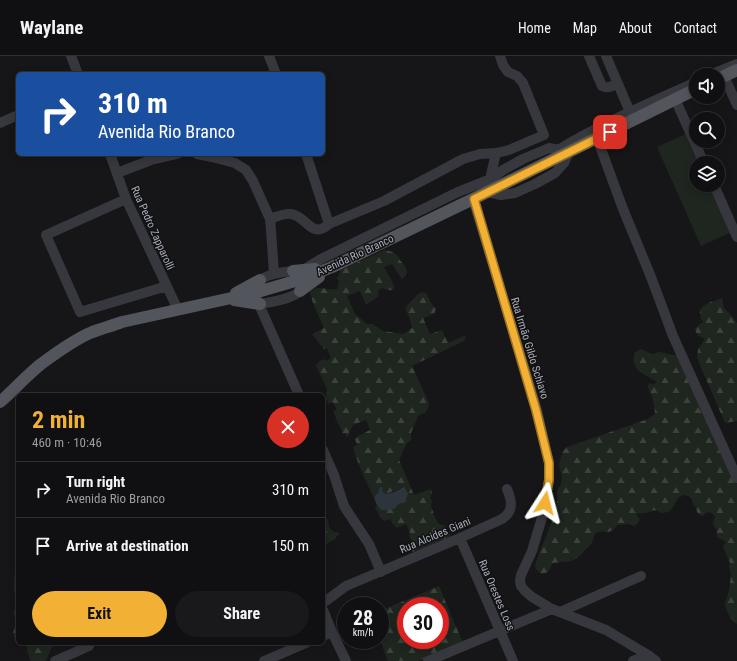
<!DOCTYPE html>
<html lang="en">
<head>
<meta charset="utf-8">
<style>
  :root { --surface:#101012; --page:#19191b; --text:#f1f3f6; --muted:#9c9d9f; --line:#303032; --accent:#f2b134 }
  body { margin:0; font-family:"Roboto Condensed",sans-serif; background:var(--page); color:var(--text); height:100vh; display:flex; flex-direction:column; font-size:15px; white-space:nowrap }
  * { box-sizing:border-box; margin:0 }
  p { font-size:13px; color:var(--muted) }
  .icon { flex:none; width:22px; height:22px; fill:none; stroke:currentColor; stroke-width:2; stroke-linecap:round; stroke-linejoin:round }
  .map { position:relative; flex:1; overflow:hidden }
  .details { position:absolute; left:16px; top:337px; width:309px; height:252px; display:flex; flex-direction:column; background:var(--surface); border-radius:6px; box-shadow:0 2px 10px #0003,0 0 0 1px var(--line) }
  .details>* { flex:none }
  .guide { position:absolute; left:16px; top:16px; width:309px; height:84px; border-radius:6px; box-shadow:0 2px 10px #0003,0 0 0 1px var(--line); background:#1a4fa0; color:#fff; overflow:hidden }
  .buttons { position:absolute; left:689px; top:12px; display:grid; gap:8px }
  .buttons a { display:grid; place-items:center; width:36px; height:36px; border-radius:50%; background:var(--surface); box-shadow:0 2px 10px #0003,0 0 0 1px var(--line); font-size:20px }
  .speed { position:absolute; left:337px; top:541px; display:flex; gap:8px; font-size:20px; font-weight:700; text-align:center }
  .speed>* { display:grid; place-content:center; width:52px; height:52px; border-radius:50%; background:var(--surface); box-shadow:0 2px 10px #0003,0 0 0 1px var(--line); line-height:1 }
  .speed small { font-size:10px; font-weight:400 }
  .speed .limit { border:6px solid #d22; background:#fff; color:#111 }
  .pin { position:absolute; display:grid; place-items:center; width:34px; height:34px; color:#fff; margin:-17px; border-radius:8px; box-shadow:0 2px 6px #0006 }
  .me { position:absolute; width:44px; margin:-22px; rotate:9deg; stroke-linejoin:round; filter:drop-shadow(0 0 3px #0008) }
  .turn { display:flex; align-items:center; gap:14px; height:84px; padding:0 16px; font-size:18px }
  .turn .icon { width:52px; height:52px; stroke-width:2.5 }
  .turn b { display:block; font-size:28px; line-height:34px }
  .round { display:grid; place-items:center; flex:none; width:42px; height:42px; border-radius:21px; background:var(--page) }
  .head { display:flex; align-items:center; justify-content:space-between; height:68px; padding:0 16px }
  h1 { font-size:24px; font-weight:700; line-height:30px; color:var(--accent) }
  .primary-button { display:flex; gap:8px; margin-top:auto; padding:8px 16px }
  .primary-button a { flex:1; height:46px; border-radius:24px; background:var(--accent); color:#111; font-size:16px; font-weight:700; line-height:46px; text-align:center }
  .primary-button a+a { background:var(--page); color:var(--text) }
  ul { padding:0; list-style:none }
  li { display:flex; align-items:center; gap:12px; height:56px; padding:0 16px; border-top:1px solid var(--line) }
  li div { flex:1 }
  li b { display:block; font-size:15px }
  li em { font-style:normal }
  header { display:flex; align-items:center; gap:24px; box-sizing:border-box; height:56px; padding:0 20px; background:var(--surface); border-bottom:1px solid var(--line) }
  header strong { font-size:19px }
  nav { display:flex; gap:22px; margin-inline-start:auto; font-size:14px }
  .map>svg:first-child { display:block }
</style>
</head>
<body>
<header>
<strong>Waylane</strong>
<nav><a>Home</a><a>Map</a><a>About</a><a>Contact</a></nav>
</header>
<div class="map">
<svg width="737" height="605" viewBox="0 0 737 605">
  <defs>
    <pattern id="forest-firs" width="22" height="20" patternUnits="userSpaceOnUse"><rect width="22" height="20" fill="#1e261f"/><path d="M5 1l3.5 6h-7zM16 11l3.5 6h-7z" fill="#3c433d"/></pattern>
  </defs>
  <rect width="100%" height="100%" fill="#161618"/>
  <path fill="url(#forest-firs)" fill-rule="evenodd" d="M385,194C388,195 391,195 394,197C397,199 399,201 400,204C406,211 411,216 402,223L392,208L384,211L394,229V233C389,236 387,233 383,232L380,233L378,236L379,240L366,249L360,235L347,240L355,258L367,268H373L383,275L404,278L412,272L410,263L405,252L417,239L422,236L427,238L431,247L436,253L434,258L423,262L430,278L442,274L448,287L466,279L464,285L412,310L429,347C428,356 426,356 418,360L411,377V384L407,387L399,404L414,439L431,433L432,437L430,442L432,444L431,450L436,464L439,468C446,469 449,475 451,481L413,496C410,492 410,489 412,485L409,480L410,477L406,468L397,472L392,467L391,463L384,465C382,464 381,462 379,460V458L375,452L377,449L381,454L384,453L390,454L396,451L399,448L406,445L407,439L405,432L402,431L397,435C393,434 389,438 385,438L382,435L379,436L374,442C366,425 358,409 353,391L357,389L355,383L358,380L370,374L366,364L353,369L347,382L345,377L343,378L333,355L337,354L333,346L328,348L326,342L327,333L316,309L320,305L325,303L326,305L331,302L327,292L324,293L312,278L324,272L313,247L310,236C318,228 327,235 337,233L339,226L337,222L339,219L340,214Z
    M722,242L724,252L728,256L737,267V365L725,367L697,302L698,293L705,283C700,281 697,279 695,274L698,269L703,266C693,249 710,247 722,242Z
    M641,293L652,298L660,296L678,300L685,310L737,428V568L734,566L730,561L726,553L725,548L729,534L731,519L729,510L730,507L723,491L726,486L717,481L716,472C711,469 713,466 715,461L712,457L707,456L703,460C698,459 696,455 696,451L694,450L691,442L688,440L684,439L678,442L671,454L669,456L661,457C651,451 654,457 645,457C643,458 640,457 638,457L637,459L640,464L637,468L634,470L628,468L618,469C608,482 603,472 596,477C593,480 594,483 592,486C591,490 586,492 584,495C574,508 567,505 553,507L548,516L542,518L539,516L536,513L535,509L537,503L552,465L557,447V435L561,428L562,423L559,408L563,395L567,391L648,363L655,358C655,353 654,349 653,344C652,338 648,335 648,329L650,327L653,329L657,326C645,318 629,315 635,296Z
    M323,460C331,464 327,467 330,473L332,474L334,476L339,477V478C335,484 328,486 323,491Z
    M18,515V587H55L50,595L46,605H31L27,595V590L24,588L19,589L15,585L13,576L16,565L14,559L17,543L14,533V520Z
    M439,530L463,587L418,605H388L380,584V555ZM406,550H440V584H406Z"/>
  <path fill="#1e261f" d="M688,77L701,107H696V129H711L732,176L701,190L657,91Z"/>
  <path fill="#2c353c" d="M380,431H382L383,436L386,438C392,437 398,435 403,431L405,432L408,438L407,440L406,446L399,448C397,450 394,454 390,454C387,455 384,453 381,454L377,449L374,442L376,439L378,437Z"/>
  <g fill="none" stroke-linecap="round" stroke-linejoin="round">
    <path stroke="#37383d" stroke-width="10" d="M71,0L78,18
      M269,0L276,18
      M589,0L602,30C607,33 613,30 617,27
      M606,0L630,56
      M710,19L737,8
      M724,20L737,49
      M675,43L704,107
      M0,67L18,59
      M597,82L623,153L651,221L673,280L737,422
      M558,94C602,67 650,47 696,26
      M110,98L126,143L178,254
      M197,98L212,101L235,107L246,114L253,125L270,163L271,174L274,218
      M306,98L329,168
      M117,117L151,104L177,98
      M714,129L737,181
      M126,143L46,179L80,256L167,230
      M473,143L537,354L549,407V424L543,458L532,495L521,519L520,525L521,530L525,535L532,541L552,553L606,574L648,599L656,605
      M270,163C276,161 284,157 291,158C307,160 311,184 329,168L384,145L463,103L480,98L496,97L509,94L544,79L523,27L517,20L508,16L503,9L500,0
      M303,214L321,203L458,136L491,123L503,114L523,103L549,92L569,96L564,107L555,117L535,128L515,137L501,139L487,136L496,97
      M260,248C270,246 293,243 300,235C303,232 303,227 302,223L293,215C282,216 260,219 255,230C254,232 254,235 254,237L299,339
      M323,394L334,419L344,450L369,488L381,516
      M460,482L513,605
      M323,547L346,530L460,482L502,463C514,455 512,445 507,433
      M323,554L332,576L323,580
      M560,556L641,520
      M332,576L346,605
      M55,605L89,590
      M264,605L306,587
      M428,605L552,553
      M633,605L648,599"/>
    <path stroke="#53555c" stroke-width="12" d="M718,23L737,14
      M293,215L315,213
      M300,235L319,221
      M236,237L260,224
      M234,244L260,248
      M0,346C14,334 26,320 41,308C56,297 72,285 90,277C100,273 111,270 122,266L254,237L302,223L332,211L473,143L696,33"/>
  </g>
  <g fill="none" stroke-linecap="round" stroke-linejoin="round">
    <defs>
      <path id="route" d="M545,447L549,424V407L536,354L474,143L610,76"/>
    </defs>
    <use href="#route" stroke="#9d7322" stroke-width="10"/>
    <use href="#route" stroke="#f2b134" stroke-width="7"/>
  </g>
  <g text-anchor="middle" stroke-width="3" stroke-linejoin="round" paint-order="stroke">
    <g font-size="11" fill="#a8adb8" stroke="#111113">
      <text transform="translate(153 172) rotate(66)" y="4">Rua Pedro Zapparolli</text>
      <text transform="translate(355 199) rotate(-25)" y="4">Avenida Rio Branco</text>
      <text transform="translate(530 292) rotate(73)" y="4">Rua Irmão Gildo Schiavo</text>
      <text transform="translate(435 479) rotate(-23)" y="4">Rua Alcides Giani</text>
      <text transform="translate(497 539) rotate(67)" y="4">Rua Orestes Loss</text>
    </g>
  </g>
</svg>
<div class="buttons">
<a><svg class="icon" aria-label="sound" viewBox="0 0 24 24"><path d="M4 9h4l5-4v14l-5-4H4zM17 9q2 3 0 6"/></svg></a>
<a><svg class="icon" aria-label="search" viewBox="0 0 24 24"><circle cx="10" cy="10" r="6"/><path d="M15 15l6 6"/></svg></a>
<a><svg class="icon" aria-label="layers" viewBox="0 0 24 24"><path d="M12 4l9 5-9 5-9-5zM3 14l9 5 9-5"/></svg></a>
</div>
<div class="speed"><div>28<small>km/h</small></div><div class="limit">30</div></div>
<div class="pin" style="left:610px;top:76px;background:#d93025"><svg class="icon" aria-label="arrive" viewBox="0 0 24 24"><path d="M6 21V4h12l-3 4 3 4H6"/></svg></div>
<svg class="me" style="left:545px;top:447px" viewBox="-20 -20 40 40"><path d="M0-17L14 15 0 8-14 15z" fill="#f2b134" stroke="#fff" stroke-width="4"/></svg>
<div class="guide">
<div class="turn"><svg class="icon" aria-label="right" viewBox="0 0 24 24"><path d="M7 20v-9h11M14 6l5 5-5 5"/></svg><div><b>310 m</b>Avenida Rio Branco</div></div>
</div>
<section class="details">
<div class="head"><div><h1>2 min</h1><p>460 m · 10:46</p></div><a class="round" style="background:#d93025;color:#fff"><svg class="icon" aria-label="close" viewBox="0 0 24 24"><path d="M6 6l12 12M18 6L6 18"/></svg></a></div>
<ul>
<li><svg class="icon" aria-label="right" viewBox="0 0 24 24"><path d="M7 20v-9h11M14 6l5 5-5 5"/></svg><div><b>Turn right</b><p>Avenida Rio Branco</p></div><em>310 m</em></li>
<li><svg class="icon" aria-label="arrive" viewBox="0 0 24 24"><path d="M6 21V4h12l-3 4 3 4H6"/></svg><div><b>Arrive at destination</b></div><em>150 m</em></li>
</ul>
<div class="primary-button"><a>Exit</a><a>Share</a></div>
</section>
</div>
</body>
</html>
